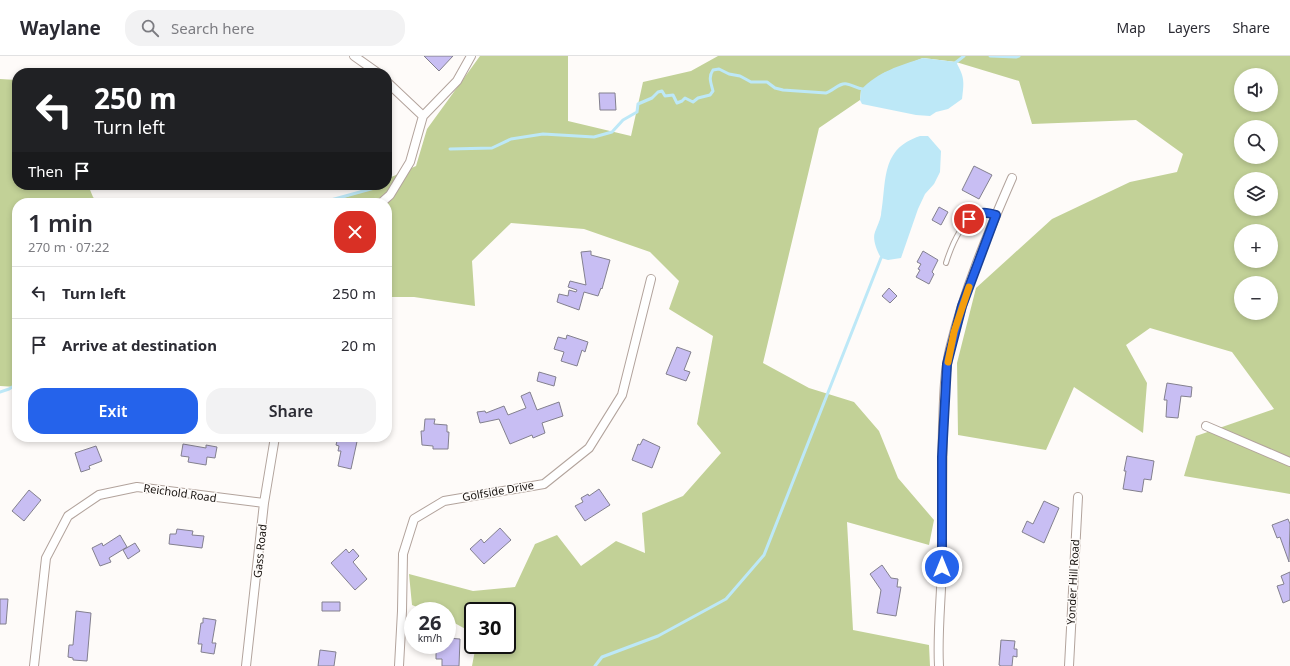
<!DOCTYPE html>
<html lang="en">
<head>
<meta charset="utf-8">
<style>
  :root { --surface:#fff; --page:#f2f2f3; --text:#2b2b33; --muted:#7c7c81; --line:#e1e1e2; --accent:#2563eb }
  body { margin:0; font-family:"Noto Sans",sans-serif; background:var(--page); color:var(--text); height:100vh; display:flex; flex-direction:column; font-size:15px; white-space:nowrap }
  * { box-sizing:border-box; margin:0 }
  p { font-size:13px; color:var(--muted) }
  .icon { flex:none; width:22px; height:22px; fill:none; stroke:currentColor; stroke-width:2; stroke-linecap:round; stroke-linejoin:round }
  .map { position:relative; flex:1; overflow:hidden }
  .drawer { position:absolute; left:12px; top:142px; width:380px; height:244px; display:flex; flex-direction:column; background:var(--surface); border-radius:16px; box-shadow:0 2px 6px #0003 }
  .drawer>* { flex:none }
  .top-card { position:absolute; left:12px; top:12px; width:380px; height:122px; border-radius:16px; box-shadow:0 2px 6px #0003; background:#202124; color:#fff; overflow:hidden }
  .tools { position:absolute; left:1234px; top:12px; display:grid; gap:8px }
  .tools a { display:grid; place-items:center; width:44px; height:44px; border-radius:50%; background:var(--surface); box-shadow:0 2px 6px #0003; font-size:20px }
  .speed { position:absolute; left:404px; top:546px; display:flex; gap:8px; font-size:20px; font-weight:700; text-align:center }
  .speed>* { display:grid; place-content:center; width:52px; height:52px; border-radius:50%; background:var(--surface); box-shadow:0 2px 6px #0003; line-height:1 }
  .speed small { font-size:10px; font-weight:400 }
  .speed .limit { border:2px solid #111; border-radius:6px; background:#fff; color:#111 }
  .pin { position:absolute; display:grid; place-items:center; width:34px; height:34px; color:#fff; margin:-17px; border:2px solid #fff; border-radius:50%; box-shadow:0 1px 4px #0007 }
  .me { position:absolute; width:44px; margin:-22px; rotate:0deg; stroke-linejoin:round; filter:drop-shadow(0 0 3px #0008) }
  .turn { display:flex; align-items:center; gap:14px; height:84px; padding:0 16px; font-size:18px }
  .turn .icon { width:52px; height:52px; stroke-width:2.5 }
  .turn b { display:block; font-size:28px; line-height:34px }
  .then { display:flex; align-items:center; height:38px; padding:0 16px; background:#0003; gap:8px; font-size:15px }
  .round { display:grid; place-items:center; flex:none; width:42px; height:42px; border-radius:16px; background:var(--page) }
  .headline { display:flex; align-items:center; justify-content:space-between; height:68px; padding:0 16px }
  h1 { font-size:24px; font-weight:600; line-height:30px }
  .primary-button { display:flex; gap:8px; margin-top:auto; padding:8px 16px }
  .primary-button a { flex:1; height:46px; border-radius:16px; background:var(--accent); color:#fff; font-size:16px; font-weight:600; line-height:46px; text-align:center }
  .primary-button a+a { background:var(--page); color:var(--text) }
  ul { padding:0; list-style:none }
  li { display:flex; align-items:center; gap:12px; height:52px; padding:0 16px; border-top:1px solid var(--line) }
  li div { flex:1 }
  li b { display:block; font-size:15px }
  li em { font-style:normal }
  header { display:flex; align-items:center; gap:24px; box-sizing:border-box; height:56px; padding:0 20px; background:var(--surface); border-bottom:1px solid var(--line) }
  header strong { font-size:19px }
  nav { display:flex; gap:22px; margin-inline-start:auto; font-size:14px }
  .search { width:280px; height:36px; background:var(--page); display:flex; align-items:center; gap:10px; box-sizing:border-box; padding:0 14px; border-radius:16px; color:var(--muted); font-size:15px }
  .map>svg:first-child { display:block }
</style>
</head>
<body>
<header>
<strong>Waylane</strong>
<div class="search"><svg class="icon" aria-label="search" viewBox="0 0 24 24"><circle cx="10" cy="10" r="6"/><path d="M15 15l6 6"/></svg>Search here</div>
<nav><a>Map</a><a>Layers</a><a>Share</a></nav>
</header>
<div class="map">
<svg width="1290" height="610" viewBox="0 0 1290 610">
  <rect width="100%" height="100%" fill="#fefbf9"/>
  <path fill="#c2d197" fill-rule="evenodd" d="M480,0H568V65L631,80L643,26L691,15L718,0H1290V438L1184,420L1196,380L1274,353L1232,296L1150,272L1126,289L1147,327L1143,377L1074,331L1046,394L958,379L957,307L976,232L1052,163L1130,126L1177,116L1183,98L1136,64L1032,68L1019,25L956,6L923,2L884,17L861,34L860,44L819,72L763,307L809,332L854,346L879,375L898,422L934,464L929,489L847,466L853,574L929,589L930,610H472L476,589H507V555H473V577L447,563V555H427L412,549L409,518L473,535L515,531L535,488L557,479L581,510L616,485L645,497L642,457L683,440L721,397L697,368L713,280L669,253L679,225L650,196L584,173L511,167L472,205L475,250L414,241H387V147H310L347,141L373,129H387V123L416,110L427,73ZM1241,19H1271V49H1241ZM1241,71H1271V101H1241ZM1241,123H1271V153H1241ZM1241,175H1271V205H1241ZM1241,227H1271V257H1241Z
    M0,23L17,24V129H88L93,141L98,147H17V331L0,330Z"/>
  <path fill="#bde8f7" d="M923,2L956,6C965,22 964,25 962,43L948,53L936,56L930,60L916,59L862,48L860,44L861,34C877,16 901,9 923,2Z
    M920,80H928L941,95L940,116L934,128L925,138L918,153L901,202L888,204L881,202C877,195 872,183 875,176C877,170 880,165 881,159C887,125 880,93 920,80Z"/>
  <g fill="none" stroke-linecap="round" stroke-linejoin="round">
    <path stroke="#bde8f7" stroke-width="3" d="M990,0L1016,1L1019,0
      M955,7L964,0
      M450,93L492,92L511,83L543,78L594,81L612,76L623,64L637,56L638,48L652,42L658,36L662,35L665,40L673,39L677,47L682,45L685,42L693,46L698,42L710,39L713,35C711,27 708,21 713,14L719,13L729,18L740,20L751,26H767L775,32L783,34L826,37C833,35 840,26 847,28C853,29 857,33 863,33
      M320,147L378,131
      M0,336L9,333L17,328
      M595,610L602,601L658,580L726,543L764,499L881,202"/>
  </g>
  <path fill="#c8bef3" stroke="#83808e" d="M424,0H453L439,15Z
    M599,37H615L616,54H600Z
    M974,110L992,119L979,143L962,134Z
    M939,151L948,156L941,169L932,164Z
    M591,195V199L610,204L602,233L601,232L598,240L584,236L579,254L557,246L559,238L568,240L569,234L576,236L577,234L568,231L570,225L586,229L581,196Z
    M923,195L938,204L932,216L934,218L929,228L916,221L920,214L918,213L921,208L917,206Z
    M889,232L897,240L890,247L882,240Z
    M567,279L588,286L585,296L582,294L577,310L561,305L564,296L554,293L558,281L566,283Z
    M677,291L691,296L684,314L690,316L686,325L666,318Z
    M539,316L556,321L554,330L537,325Z
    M1167,327L1192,331L1191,341L1181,340L1178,362L1166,361L1167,344H1164Z
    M530,336L537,354L559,346L563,360L542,367L545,377L533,382L532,379L510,388L499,363L480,367L477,356L485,355L486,357L504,350L508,359L526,352L521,340Z
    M425,363H435L434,368L447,369V376H449L448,393H433V390L422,389L421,375H424Z
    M338,381H358L351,413L338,410L341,395H338L339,390L336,389Z
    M643,383L660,391L652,412L632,404L638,388L640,389Z
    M183,388L206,392V389L217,391L215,402L207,401L206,409L188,406L189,401L181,400Z
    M96,390L102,405L89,410L90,413L81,416L75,397Z
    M1127,400L1154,405L1151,424L1144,423L1142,436L1123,433L1126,415H1124Z
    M599,433L610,449L585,465L575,450L583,446L581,442L588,438L589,440Z
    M29,434L41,444L24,465L12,455Z
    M1044,445L1059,452L1044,487L1022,476L1027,465L1033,468Z
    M1288,463L1290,468L1289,506L1280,481L1277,482L1272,469Z
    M500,472L511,484L484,508L470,493L481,483L484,487Z
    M177,473L193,475L192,479L204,480L202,492L169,488L170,478H176Z
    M120,479L127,491L109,502L111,506L100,510L92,492L102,487L103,490Z
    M135,487L140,495L128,503L123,494Z
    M346,493L349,497L353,493L359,500L353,506L367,523L355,534L331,507Z
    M882,509L891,522L898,523L897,531H901L896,560L877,557L881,534L870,518Z
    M1290,516V544L1283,547L1277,530L1284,528L1281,520Z
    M0,543H8L6,568H0Z
    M322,546H340V555H322Z
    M76,555L91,557L87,605L73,604V602L68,601L69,589H73Z
    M203,562L216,564L212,587H216L214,598L201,596L202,588H198L201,567H203Z
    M447,582L460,583L459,610H442V603H436V589H447Z
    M1001,584L1015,585L1014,593H1017V601L1013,600L1012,610H1001L999,609Z
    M320,594L336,596L334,610H318Z"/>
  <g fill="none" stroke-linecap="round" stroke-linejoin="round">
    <defs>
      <path id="service" d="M946,207C951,191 965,154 987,156C990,157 993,158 996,159"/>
      <path id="minor" d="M354,0L378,17
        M387,26L423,60L457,25L471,0
        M381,147L390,139L410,106L423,60
        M1206,370L1290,406
        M34,610L46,502L68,460L99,439L137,431L264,447
        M246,610L264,447L275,381
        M399,610L402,555L403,498L414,463L444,445L544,428L589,392L622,339L651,223
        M939,610C937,574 942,537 942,501C942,458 942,414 943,371C944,345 944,318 950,293C964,234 988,177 1012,122
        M1069,610L1078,441"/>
    </defs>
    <use href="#service" stroke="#b2a39c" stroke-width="6"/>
    <use href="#minor" stroke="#b2a39c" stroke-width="10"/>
    <use href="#service" stroke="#fff" stroke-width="4"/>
    <use href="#minor" stroke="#fff" stroke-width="8"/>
  </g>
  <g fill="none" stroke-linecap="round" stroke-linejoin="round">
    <defs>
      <path id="route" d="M942,511V401L947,308L962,250L996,159C983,155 980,156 969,163"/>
    </defs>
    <use href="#route" stroke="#184099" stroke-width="10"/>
    <use href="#route" stroke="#2563eb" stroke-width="7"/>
    <path stroke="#f59e0b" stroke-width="7" d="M948,306L954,276L969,231"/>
  </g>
  <g text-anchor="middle" stroke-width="3" stroke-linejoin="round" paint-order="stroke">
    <g font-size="11" fill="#140f0c" stroke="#fefbf9">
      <text transform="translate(498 435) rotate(-10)" y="4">Golfside Drive</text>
      <text transform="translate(180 437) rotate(8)" y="4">Reichold Road</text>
      <text transform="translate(260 495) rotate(-84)" y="4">Gass Road</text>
      <text transform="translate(1073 526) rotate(-87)" y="4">Yonder Hill Road</text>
    </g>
  </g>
</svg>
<div class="tools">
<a><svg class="icon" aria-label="sound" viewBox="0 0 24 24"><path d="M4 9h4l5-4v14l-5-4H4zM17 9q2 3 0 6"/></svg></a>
<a><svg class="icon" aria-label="search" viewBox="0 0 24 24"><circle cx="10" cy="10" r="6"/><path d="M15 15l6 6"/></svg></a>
<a><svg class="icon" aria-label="layers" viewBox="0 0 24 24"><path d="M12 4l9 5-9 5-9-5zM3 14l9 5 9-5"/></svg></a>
<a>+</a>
<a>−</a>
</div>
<div class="speed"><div>26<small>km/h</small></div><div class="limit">30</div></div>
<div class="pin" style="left:969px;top:163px;background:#d93025"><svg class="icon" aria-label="arrive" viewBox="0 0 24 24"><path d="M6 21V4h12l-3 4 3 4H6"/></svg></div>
<svg class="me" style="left:942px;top:511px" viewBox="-20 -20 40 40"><circle r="17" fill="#2563eb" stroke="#fff" stroke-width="3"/><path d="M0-11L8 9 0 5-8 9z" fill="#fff"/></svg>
<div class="top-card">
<div class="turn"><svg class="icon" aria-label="left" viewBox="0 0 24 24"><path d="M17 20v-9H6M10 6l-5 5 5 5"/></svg><div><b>250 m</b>Turn left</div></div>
<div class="then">Then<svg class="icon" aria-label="arrive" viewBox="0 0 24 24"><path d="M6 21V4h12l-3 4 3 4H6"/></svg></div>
</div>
<section class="drawer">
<div class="headline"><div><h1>1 min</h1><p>270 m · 07:22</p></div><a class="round" style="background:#d93025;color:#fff"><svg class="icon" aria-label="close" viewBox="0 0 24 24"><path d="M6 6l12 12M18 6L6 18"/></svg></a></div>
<ul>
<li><svg class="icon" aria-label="left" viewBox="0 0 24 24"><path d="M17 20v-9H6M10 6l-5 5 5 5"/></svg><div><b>Turn left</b></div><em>250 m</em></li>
<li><svg class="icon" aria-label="arrive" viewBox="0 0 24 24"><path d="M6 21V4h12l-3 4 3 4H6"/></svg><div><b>Arrive at destination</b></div><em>20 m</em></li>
</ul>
<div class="primary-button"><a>Exit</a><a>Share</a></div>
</section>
</div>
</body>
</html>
